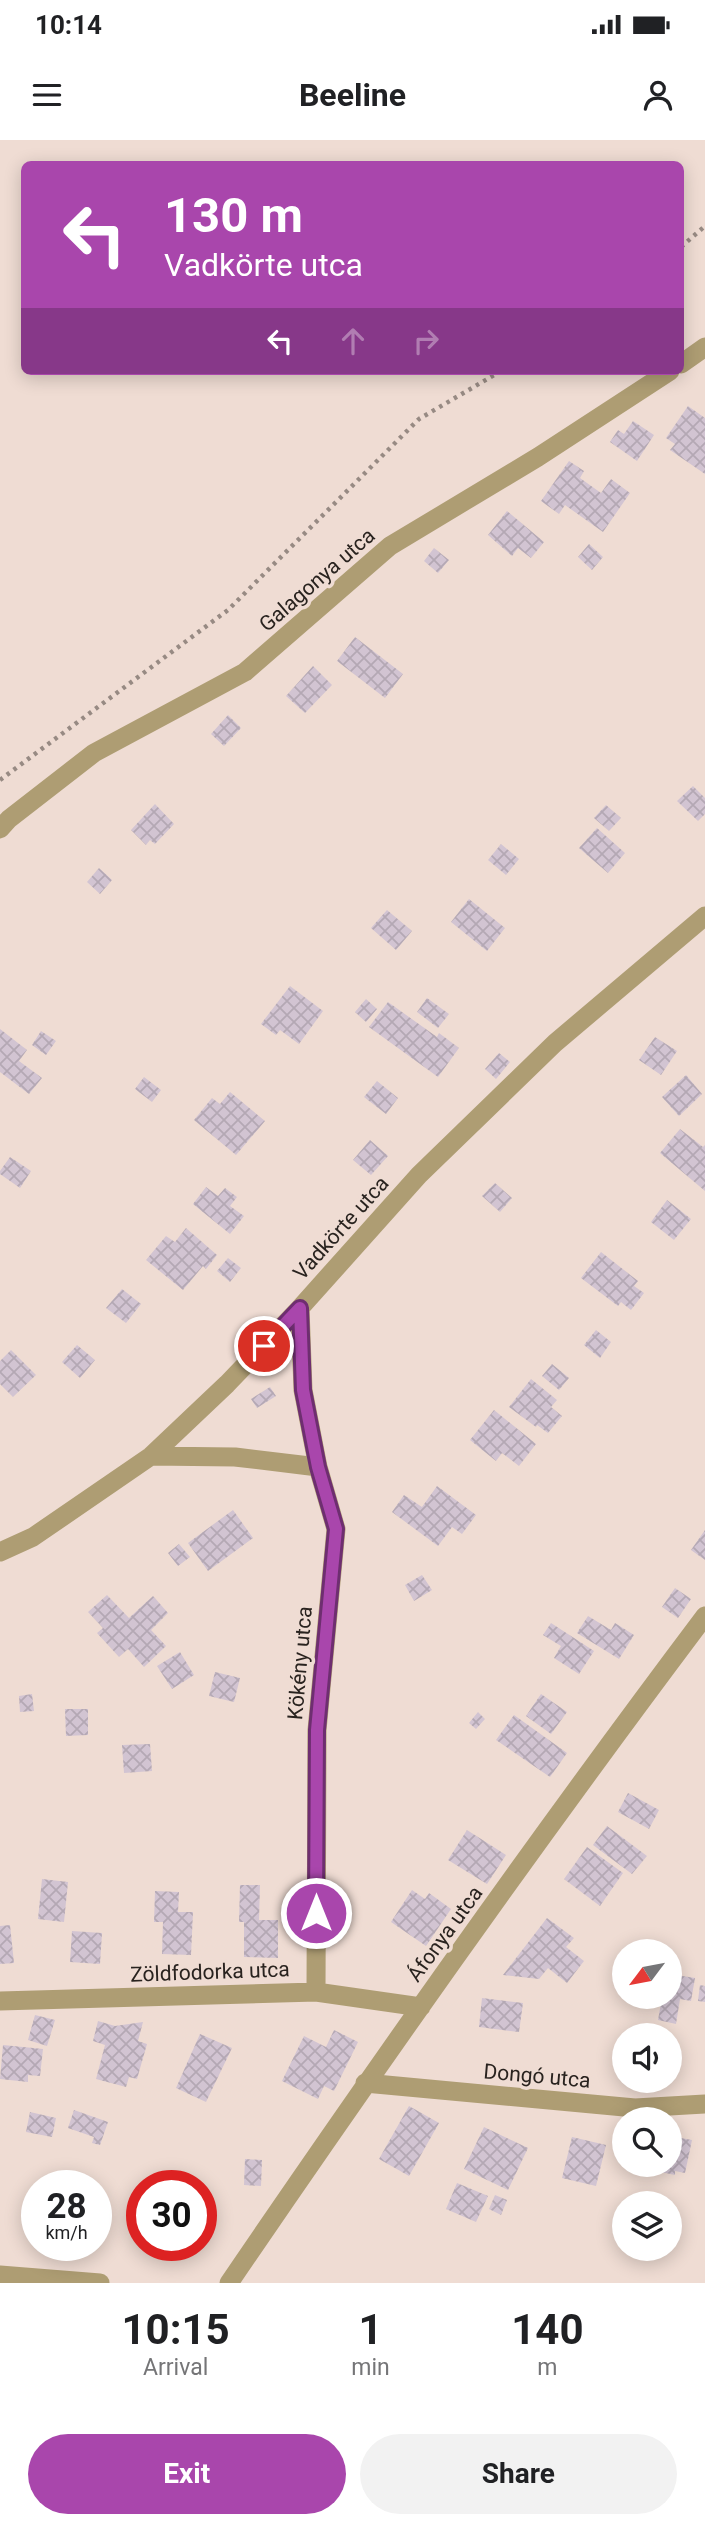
<!DOCTYPE html>
<html lang="en">
<head>
<meta charset="utf-8">
<style>
  :root { --surface:#fff; --page:#f2f2f2; --text:#202124; --muted:#757577; --accent:#a946ac }
  body { margin:0; font-family:Roboto,sans-serif; background:var(--page); color:var(--text); height:100vh; display:flex; flex-direction:column; font-size:26px; white-space:nowrap }
  * { box-sizing:border-box; margin:0 }
  p { font-size:23px; color:var(--muted) }
  .icon { flex:none; width:38px; height:38px; fill:none; stroke:currentColor; stroke-width:2; stroke-linecap:round; stroke-linejoin:round }
  .map { position:relative; height:2143px; overflow:hidden }
  .drawer { display:flex; flex-direction:column; background:var(--surface); flex:1 }
  .drawer>* { flex:none }
  .guide { position:absolute; left:21px; top:21px; width:663px; height:214px; border-radius:10px; box-shadow:0 4px 18px #0003; background:#a946ac; color:#fff; overflow:hidden }
  .needle { width:46px; rotate:238deg }
  .buttons { position:absolute; left:612px; top:1799px; display:grid; gap:14px }
  .buttons a { display:grid; place-items:center; width:70px; height:70px; border-radius:50%; background:var(--surface); box-shadow:0 4px 18px #0003; font-size:35px }
  .speed { position:absolute; left:21px; top:2030px; display:flex; gap:14px; font-size:35px; font-weight:700; text-align:center }
  .speed>* { display:grid; place-content:center; width:91px; height:91px; border-radius:50%; background:var(--surface); box-shadow:0 4px 18px #0003; line-height:1 }
  .speed small { font-size:18px; font-weight:400 }
  .speed .limit { border:10px solid #d22; background:#fff; color:#111 }
  .pin { position:absolute; display:grid; place-items:center; width:60px; height:60px; color:#fff; margin:-30px; border:4px solid #fff; border-radius:50%; box-shadow:0 2px 7px #0007 }
  .me { position:absolute; width:77px; margin:-38px; rotate:0deg; stroke-linejoin:round; filter:drop-shadow(0 0 5px #0008) }
  .turn { display:flex; align-items:center; gap:24px; height:147px; padding:0 28px; font-size:32px }
  .turn .icon { width:91px; height:91px; stroke-width:2.5 }
  .turn b { display:block; font-size:49px; line-height:60px }
  .lanes { display:flex; align-items:center; height:66px; padding:0 28px; background:#0003; justify-content:center; gap:35px; direction:ltr }
  .lanes .off { opacity:.35 }
  .eta { display:flex; justify-content:space-evenly; align-items:center; height:119px; text-align:center }
  .eta b { font-size:42px; font-weight:700; line-height:49px }
  .action { display:flex; gap:14px; margin-top:auto; padding:14px 28px }
  .action a { flex:1; height:80px; border-radius:42px; background:var(--accent); color:#fff; font-size:28px; font-weight:700; line-height:80px; text-align:center }
  .action a+a { background:var(--page); color:var(--text) }
  .status { display:flex; justify-content:space-between; align-items:center; height:49px; padding:0 35px; background:var(--surface); direction:ltr }
  .status svg { height:19px; fill:currentColor }
  header { display:flex; justify-content:space-between; align-items:center; height:91px; padding:0 28px; background:var(--surface); font-size:32px; font-weight:700 }
  .map>svg:first-child { display:block }
</style>
</head>
<body>
<div class="status"><b>10:14</b><svg viewBox="0 0 49 12"><path d="M0 12V9h3v3zM5 12V6h3v6zM10 12V3h3v9zM15 12V0h3v12zM26 1h20v11H26zM47 4h2v5h-2z"/></svg></div>
<header><svg class="icon" aria-label="menu" viewBox="0 0 24 24"><path d="M4 6h16M4 12h16M4 18h16"/></svg>Beeline<svg class="icon" aria-label="person" viewBox="0 0 24 24"><circle cx="12" cy="8" r="4"/><path d="M4 21q1-7 8-7t8 7"/></svg></header>
<div class="map">
<svg width="705" height="2143" viewBox="0 0 705 2143">
  <defs>
    <pattern id="building-cross-hatch" width="8" height="8" patternUnits="userSpaceOnUse" patternTransform="scale(1.75)"><rect width="8" height="8" fill="#d2c4d2"/><path d="M0 0l8 8M0 8l8-8" fill="none" stroke="#b4a8b4"/></pattern>
  </defs>
  <rect width="100%" height="100%" fill="#efdcd3"/>
  <path fill="url(#building-cross-hatch)" d="M688,266L705,278V334L670,310L675,304L666,298Z
    M633,281L654,295L637,321L610,302L618,290L624,294Z
    M569,321L584,331L580,338L601,353L611,339L630,353L603,392L565,365L559,374L541,361Z
    M507,371L544,402L531,418L518,408L512,416L488,395Z
    M589,404L603,417L592,430L578,417Z
    M434,408L449,420L438,433L424,421Z
    M355,497L403,534L385,558L337,521Z
    M313,526L332,545L305,573L286,556Z
    M228,575L241,588L224,606L211,594Z
    M693,646L705,658V674L698,681L677,661Z
    M155,664L174,684L155,704L150,700L146,705L131,690Z
    M606,665L621,678L609,691L594,678Z
    M597,688L625,713L608,733L579,708Z
    M501,704L519,719L506,735L488,720Z
    M99,728L112,740L100,754L87,742Z
    M469,759L505,788L487,811L451,782Z
    M387,770L412,791L396,810L371,788Z
    M290,846L323,871L299,904L280,890L276,895L261,884Z
    M427,858L449,874L438,888L417,872Z
    M366,859L377,869L366,882L355,872Z
    M388,862L437,897L439,893L459,908L438,937L369,887Z
    M0,889L27,910L19,921L42,938L29,954L0,932Z
    M41,891L56,901L46,915L32,905Z
    M655,897L677,911L661,935L639,920Z
    M499,913L510,922L496,939L485,929Z
    M686,935L702,954L679,976L662,957Z
    M144,937L161,950L152,962L135,949Z
    M377,941L398,958L386,974L364,957Z
    M230,952L265,981L236,1015L194,980L212,958L220,964Z
    M680,989L703,1007L705,1005V1051L660,1013Z
    M370,1000L388,1016L371,1035L353,1020Z
    M10,1017L31,1031L20,1048L0,1034V1031Z
    M495,1043L512,1058L500,1072L482,1056Z
    M206,1047L218,1056L225,1048L237,1057L230,1066L244,1076L230,1094L193,1064Z
    M667,1060L691,1079L674,1100L651,1082Z
    M186,1088L217,1115L206,1129L203,1126L183,1150L146,1120L166,1096L175,1102Z
    M601,1112L638,1141L634,1146L644,1153L631,1170L621,1162L618,1166L581,1138Z
    M228,1118L241,1128L230,1142L217,1131Z
    M122,1149L141,1164L126,1183L106,1168Z
    M596,1190L611,1202L600,1218L584,1205Z
    M77,1205L95,1220L80,1238L62,1222Z
    M11,1210L36,1235L13,1257L0,1244V1221Z
    M552,1224L569,1238L559,1250L542,1236Z
    M531,1239L557,1260L551,1267L562,1276L548,1293L537,1285L536,1287L509,1267Z
    M270,1247L276,1256L257,1268L251,1259Z
    M494,1270L536,1304L519,1326L502,1313L496,1321L470,1300Z
    M437,1346L476,1375L462,1394L452,1387L438,1406L392,1372L404,1355L422,1367Z
    M233,1370L253,1398L208,1431L188,1403Z
    M705,1390V1420L691,1410Z
    M179,1404L190,1417L178,1426L168,1413Z
    M422,1435L432,1450L414,1461L405,1445Z
    M675,1448L691,1459L678,1478L662,1467Z
    M107,1455L129,1478L153,1456L168,1473L151,1490L166,1506L144,1527L128,1509L119,1517L97,1493L103,1488L88,1472Z
    M588,1476L611,1490L615,1483L634,1495L619,1519L577,1493Z
    M551,1483L594,1511L579,1534L554,1518L561,1506L543,1495Z
    M180,1512L194,1535L172,1549L157,1526Z
    M215,1532L240,1538L234,1562L209,1556Z
    M32,1554L34,1571L20,1572L19,1556Z
    M541,1554L567,1572L551,1594L526,1576Z
    M65,1569H88V1595L66,1596Z
    M478,1572L485,1579L476,1589L469,1583Z
    M514,1575L567,1613L550,1637L496,1600Z
    M150,1604L152,1631L124,1633L122,1605Z
    M628,1653L659,1670L649,1689L618,1672Z
    M607,1686L647,1716L632,1734L593,1705Z
    M467,1690L506,1715L487,1744L448,1720Z
    M587,1707L623,1733L600,1766L564,1739Z
    M42,1739L68,1742L64,1782L38,1779Z
    M240,1745H260L259,1780H278V1818L244,1817V1782H239Z
    M412,1750L425,1759L429,1753L451,1769L426,1806L391,1782Z
    M155,1751L179,1752L178,1772H193L191,1815L162,1814L163,1782H154Z
    M547,1778L574,1798L566,1807L584,1821L567,1843L548,1828L539,1839L503,1835Z
    M10,1785L14,1823L0,1824V1786Z
    M72,1791L102,1793L100,1824L70,1822Z
    M670,1834L695,1838L691,1861L680,1859L676,1884L658,1880L662,1857H670Z
    M700,1845L705,1846V1862L698,1861Z
    M482,1858L523,1863L519,1892L479,1887Z
    M35,1875L55,1880L47,1906L28,1900Z
    M98,1881L115,1886L143,1882L138,1901L147,1904L137,1939L129,1937L126,1947L96,1939L105,1905L93,1901Z
    M334,1890L358,1902L334,1951L324,1946L318,1959L282,1941L304,1896L326,1907Z
    M200,1894L232,1908L206,1962L176,1948Z
    M3,1905L43,1909L40,1936L28,1935V1942L0,1939Z
    M409,1966L439,1983L409,2036L379,2019Z
    M74,1970L108,1982L100,2005L92,2003L94,1997L68,1988Z
    M30,1972L56,1978L52,1997L26,1992Z
    M484,1987L528,2008L508,2050L464,2029Z
    M670,1996L692,2000L685,2033L675,2031V2035L656,2031L657,2025H670Z
    M572,1997L606,2005L596,2046L562,2038Z
    M245,2019L262,2020L261,2046L244,2045Z
    M457,2043L488,2056L476,2082L446,2069Z
    M495,2055L507,2060L501,2075L489,2069Z"/>
  <g fill="none" stroke-linecap="round" stroke-linejoin="round">
    <path stroke="#978a83" stroke-width="4.5" stroke-dasharray="3.5 5" stroke-linecap="butt" d="M681,107L705,86
      M0,640L228,470L419,279L501,231"/>
    <path stroke="#ae9d73" stroke-width="19" d="M681,224L705,207
      M0,689L9,679L94,613L245,532L390,406L538,317L670,231
      M300,1168L303,1250L318,1327L336,1389L317,1590L316,1852
      M151,1316L235,1317L318,1327
      M0,1412L33,1397L151,1316L227,1244L300,1168L419,1035L555,903L705,776
      M0,1861L316,1852L421,1867
      M365,1943L635,1968L705,1964
      M229,2143C383,1917 541,1694 705,1476"/>
    <path stroke="#ae9d73" stroke-width="19" d="M0,2135L100,2143"/>
  </g>
  <g fill="none" stroke-linecap="round" stroke-linejoin="round">
    <defs>
      <path id="route" d="M264,1206L300,1168L303,1250L318,1327L336,1389L317,1590L316,1773"/>
    </defs>
    <use href="#route" stroke="#6e2e70" stroke-width="18"/>
    <use href="#route" stroke="#a946ac" stroke-width="12"/>
  </g>
  <g text-anchor="middle" stroke-width="7" stroke-linejoin="round" paint-order="stroke">
    <g font-size="21" fill="#29231f" stroke="#efdcd3">
      <text transform="translate(317 440) rotate(-41)" y="7">Galagonya utca</text>
      <text transform="translate(341 1088) rotate(-48)" y="7">Vadkörte utca</text>
      <text transform="translate(300 1523) rotate(-85)" y="7">Kökény utca</text>
      <text transform="translate(445 1794) rotate(-54)" y="7">Áfonya utca</text>
      <text transform="translate(210 1832) rotate(-2)" y="7">Zöldfodorka utca</text>
      <text transform="translate(537 1936) rotate(5)" y="7">Dongó utca</text>
    </g>
  </g>
</svg>
<div class="buttons">
<a><svg class="needle" viewBox="-14 -14 28 28"><path d="M0-13l5 13h-10z" fill="#e53935"/><path d="M0 13l5-13h-10z" fill="#757577"/></svg></a>
<a><svg class="icon" aria-label="sound" viewBox="0 0 24 24"><path d="M4 9h4l5-4v14l-5-4H4zM17 9q2 3 0 6"/></svg></a>
<a><svg class="icon" aria-label="search" viewBox="0 0 24 24"><circle cx="10" cy="10" r="6"/><path d="M15 15l6 6"/></svg></a>
<a><svg class="icon" aria-label="layers" viewBox="0 0 24 24"><path d="M12 4l9 5-9 5-9-5zM3 14l9 5 9-5"/></svg></a>
</div>
<div class="speed"><div>28<small>km/h</small></div><div class="limit">30</div></div>
<div class="pin" style="left:264px;top:1206px;background:#d93025"><svg class="icon" aria-label="arrive" viewBox="0 0 24 24"><path d="M6 21V4h12l-3 4 3 4H6"/></svg></div>
<svg class="me" style="left:316px;top:1773px" viewBox="-20 -20 40 40"><circle r="17" fill="#a946ac" stroke="#fff" stroke-width="3"/><path d="M0-11L8 9 0 5-8 9z" fill="#fff"/></svg>
<div class="guide">
<div class="turn"><svg class="icon" aria-label="left" viewBox="0 0 24 24"><path d="M17 20v-9H6M10 6l-5 5 5 5"/></svg><div><b>130 m</b>Vadkörte utca</div></div>
<div class="lanes"><svg class="icon" aria-label="left" viewBox="0 0 24 24"><path d="M17 20v-9H6M10 6l-5 5 5 5"/></svg><svg class="icon off" aria-label="ahead" viewBox="0 0 24 24"><path d="M12 20V5M6 11l6-6 6 6"/></svg><svg class="icon off" aria-label="right" viewBox="0 0 24 24"><path d="M7 20v-9h11M14 6l5 5-5 5"/></svg></div>
</div>
</div>
<section class="drawer">
<div class="eta">
<div><b>10:15</b><p>Arrival</p></div>
<div><b>1</b><p>min</p></div>
<div><b>140</b><p>m</p></div>
</div>
<div class="action"><a>Exit</a><a>Share</a></div>
</section>
</body>
</html>
